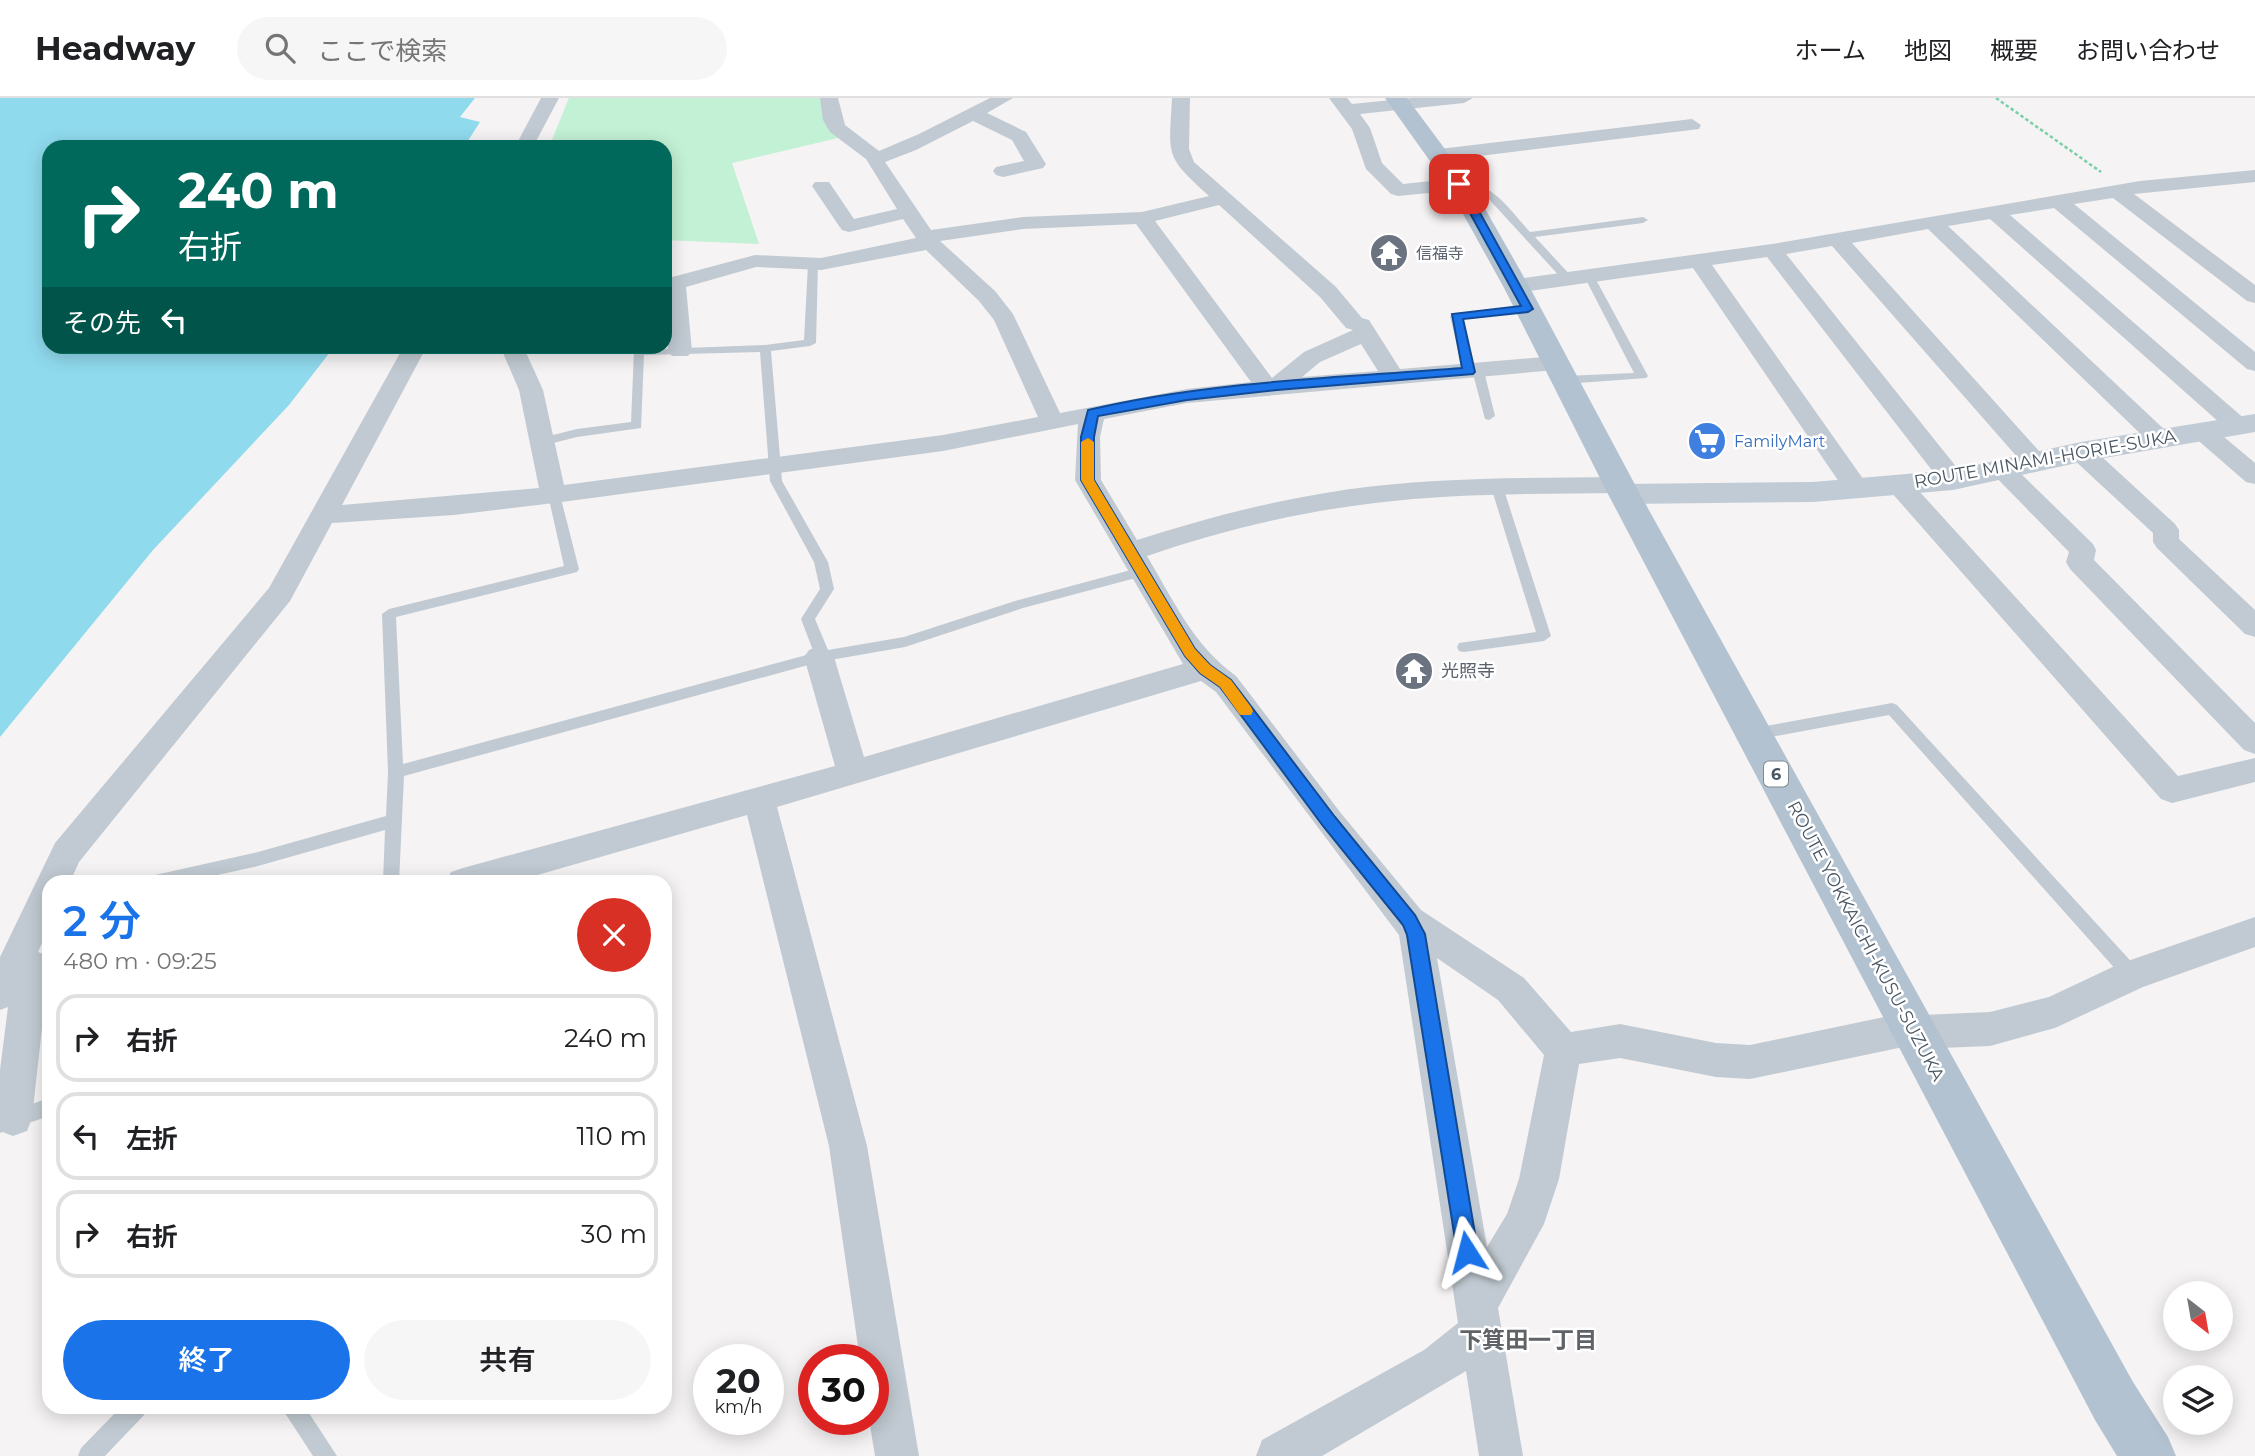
<!DOCTYPE html>
<html lang="ja">
<head>
<meta charset="utf-8">
<style>
  :root { --surface:#fff; --page:#f6f6f6; --text:#202124; --muted:#757577; --line:#e0e0e0; --accent:#1a73e8 }
  body { margin:0; font-family:Montserrat,"Noto Sans JP",sans-serif; background:var(--page); color:var(--text); height:100vh; display:flex; flex-direction:column; font-size:26px; white-space:nowrap }
  * { box-sizing:border-box; margin:0 }
  p { font-size:23px; color:var(--muted) }
  .icon { flex:none; width:38px; height:38px; fill:none; stroke:currentColor; stroke-width:2; stroke-linecap:round; stroke-linejoin:round }
  .map { position:relative; flex:1; overflow:hidden }
  .sheet { position:absolute; left:42px; top:777px; width:630px; height:539px; display:flex; flex-direction:column; background:var(--surface); border-radius:21px; box-shadow:0 4px 18px #0003 }
  .sheet>* { flex:none }
  .top-card { position:absolute; left:42px; top:42px; width:630px; height:214px; border-radius:21px; box-shadow:0 4px 18px #0003; background:#00695c; color:#fff; overflow:hidden }
  .needle { width:46px; rotate:149deg }
  .tools { position:absolute; left:2163px; top:1183px; display:grid; gap:14px }
  .tools a { display:grid; place-items:center; width:70px; height:70px; border-radius:50%; background:var(--surface); box-shadow:0 4px 18px #0003; font-size:35px }
  .speed { position:absolute; left:693px; top:1246px; display:flex; gap:14px; font-size:35px; font-weight:700; text-align:center }
  .speed>* { display:grid; place-content:center; width:91px; height:91px; border-radius:50%; background:var(--surface); box-shadow:0 4px 18px #0003; line-height:1 }
  .speed small { font-size:18px; font-weight:400 }
  .speed .limit { border:10px solid #d22; background:#fff; color:#111 }
  .pin { position:absolute; display:grid; place-items:center; width:60px; height:60px; color:#fff; margin:-30px; border-radius:14px; box-shadow:0 4px 10px #0006 }
  .me { position:absolute; width:77px; margin:-38px; rotate:351deg; stroke-linejoin:round; filter:drop-shadow(0 0 5px #0008) }
  .turn { display:flex; align-items:center; gap:24px; height:147px; padding:0 21px; font-size:32px }
  .turn .icon { width:91px; height:91px; stroke-width:2.5 }
  .turn b { display:block; font-size:49px; line-height:60px }
  .then { display:flex; align-items:center; height:66px; padding:0 21px; background:#0003; gap:14px; font-size:26px }
  .round { display:grid; place-items:center; flex:none; width:74px; height:74px; border-radius:37px; background:var(--page) }
  .headline { display:flex; align-items:center; justify-content:space-between; height:119px; padding:0 21px }
  h1 { font-size:42px; font-weight:600; line-height:52px; color:var(--accent) }
  .cta { display:flex; gap:14px; margin-top:auto; padding:14px 21px }
  .cta a { flex:1; height:80px; border-radius:42px; background:var(--accent); color:#fff; font-size:28px; font-weight:600; line-height:80px; text-align:center }
  .cta a+a { background:var(--page); color:var(--text) }
  ul { padding:0; list-style:none }
  li { display:flex; align-items:center; gap:21px; height:88px; margin:0 14px 10px; padding:0 7px; border:4px solid var(--line); border-radius:21px }
  li div { flex:1 }
  li b { display:block; font-size:26px }
  li em { font-style:normal }
  header { display:flex; align-items:center; gap:42px; box-sizing:border-box; height:98px; padding:0 35px; background:var(--surface); border-bottom:2px solid var(--line) }
  header strong { font-size:33px }
  nav { display:flex; gap:38px; margin-inline-start:auto; font-size:24px }
  .search { width:490px; height:63px; background:var(--page); display:flex; align-items:center; gap:18px; box-sizing:border-box; padding:0 24px; border-radius:38px; color:var(--muted); font-size:26px }
  .map>svg:first-child { display:block }
</style>
</head>
<body>
<header>
<strong>Headway</strong>
<div class="search"><svg class="icon" aria-label="search" viewBox="0 0 24 24"><circle cx="10" cy="10" r="6"/><path d="M15 15l6 6"/></svg>ここで検索</div>
<nav><a>ホーム</a><a>地図</a><a>概要</a><a>お問い合わせ</a></nav>
</header>
<div class="map">
<svg width="2255" height="1358" viewBox="0 0 2255 1358">
  <rect width="100%" height="100%" fill="#f5f3f3"/>
  <path fill="#c3f1d5" d="M569,0H824L838,40L732,65L759,146L665,142V49H549Z"/>
  <path fill="#90daee" d="M0,0H475L460,19L480,24L464,49H49V248L334,249L289,307L153,452L0,639Z"/>
  <g fill="none" stroke-linecap="round" stroke-linejoin="round">
    <path stroke="#7ad0a6" stroke-width="2.5" stroke-dasharray="3.5 2.5" stroke-linecap="butt" d="M1996,0L2101,74"/>
    <path fill="#c1cad2" fill-rule="evenodd" d="M1459,83C1494,85 1508,110 1530,134L1643,119L1648,122L1643,125L1535,139L1572,179V183H1564L1486,98L1472,90L1456,88V84Z
      M813,163L818,166L816,245L810,248L771,253L782,383L828,464L834,491L815,521L828,552L904,539L1015,503L1142,469L1147,471L1149,474L1147,477L1023,510L905,549L819,564L404,678L399,784H383L385,732L258,768L186,784H147L149,779L155,777L258,754L386,718L388,674L382,516L389,511L564,468L548,397L549,394L554,393L560,397L579,471L577,474L396,519L403,666L814,555L801,521L820,491L814,464L770,383L760,254L644,257L641,330L577,339L541,348L535,344L537,341L577,331L631,324L634,252L765,247L804,242L808,166Z
      M1589,175L1594,178L1648,278L1646,280L1565,286L1559,282L1565,278L1634,275L1584,178Z
      M1528,207L1532,208V212L1462,221L1474,270L1484,273L1495,318L1489,322L1485,321L1473,276L1463,273L1450,218L1456,215Z
      M1497,385L1503,389L1551,538L1544,543L1464,554L1459,553L1457,549L1459,545L1536,534L1491,389Z
      M1892,605L1897,607L2138,871L2141,877L2138,883L2132,885L2126,883L1889,617L1755,642L1747,636L1755,630Z
      M49,1000V1018L0,1035V1017Z
      M121,1309H147L144,1317L105,1358H78L81,1350Z
      M281,1309H305L337,1358H313Z"/>
    <path fill="#c1cad2" fill-rule="evenodd" d="M541,0H559L533,49H515Z
      M820,0H838L845,27L879,53L919,36L990,0H1013L987,15L1026,34L1046,66L1043,70L1003,79L996,77L993,73L996,69L1024,63L1012,42L973,23L916,52L885,64L931,132L1023,119L1142,114L1209,98C1164,57 1169,59 1172,0H1190L1189,51L1194,64L1336,189L1362,220L1369,222L1400,271L1556,258L1564,260L1568,265L1564,270L1556,272L1187,305L1104,321L1100,339L1101,382L1137,442C1215,417 1294,397 1375,388C1457,379 1538,380 1620,379L1629,381L1633,387L1629,393L1620,395C1538,396 1456,395 1375,405C1297,414 1221,433 1147,458C1174,503 1193,547 1236,578L1340,714L1421,812L1524,880L1571,934L1620,926L1716,945L1750,947L1913,913L1923,917L1990,914L2049,899L2119,866L2255,819V849L2143,889L2055,930L1990,948L1916,951L1908,948L1750,981L1716,979L1620,960L1579,966L1559,1081L1544,1126L1498,1210L1523,1358H1479L1466,1273L1322,1358H1256L1262,1342L1424,1252L1458,1225L1399,837L1216,594L1201,583L777,709L867,1048L919,1358H875L869,1321H873V1262H860L829,1048L747,717L513,784H446L451,774L463,770L835,668L804,559L809,552L819,548L829,552L834,559L864,659L1183,566L1075,382L1078,326L943,353L554,405L454,417L332,425L290,503L79,764L70,784H49V829L38,854L43,856L49,867L32,1020L27,1033L13,1038L0,1033V972L8,909L0,912V859L55,745L269,490L404,248H427L342,407L539,390L519,292L500,248H523L543,292L564,387L943,337L1038,319L994,222L979,203L926,152L821,172L756,169L686,189L692,253L688,258H672L668,253L665,181L755,157L821,160L916,140L903,121L849,134L842,132L839,128L812,88L815,84H829L854,121L897,111L866,61L830,34L823,22ZM1219,107L1320,199L1346,230L1353,232L1304,254L1272,280L1155,123ZM1136,126L1251,284L1187,291L1060,315L1013,216L995,193L940,143L1023,131ZM1361,246L1378,273L1302,279L1320,264ZM1437,860L1498,902L1544,957L1519,1081L1507,1116L1487,1149Z
      M1329,0H1347L1352,6L1412,0H1473L1464,5L1360,16L1370,30L1382,65L1403,86L1459,80L1466,82L1469,86L1466,90L1459,92L1398,98L1391,96L1366,71L1352,31Z
      M1692,21L1701,27L1699,31L1439,63L1429,57L1439,51Z
      M2255,72V84L2134,96L2255,187V205L2247,203L2113,100L2074,106L2255,254V273L2247,271L2054,110L2010,117L2247,323L2250,328L2247,333L2238,336L2229,333L1990,121L1948,128L2168,335L2171,340L2168,345L2159,348L2150,345L1928,131L1852,145L2048,363L2044,369L2035,371L2026,369L1832,148L1786,156L1962,376L1966,382L1962,388L1953,390L1944,388L1767,159L1712,167L1866,385L1870,391L1866,397L1857,399L1848,397L1693,170L1516,195L1508,193L1505,188L1508,183L1516,181L1772,146L2140,83Z
      M2202,325L2211,328L2255,365V386L2246,384L2193,338L2190,333L2193,328Z
      M2081,346L2090,348L2175,426L2179,432V441L2255,512V539L2245,536L2157,450L2153,444V435L2072,360L2068,354L2072,348Z
      M2001,363L2010,365L2093,446L2096,452L2094,462L2255,625V656L2244,652L2070,471L2066,464L2069,454L1988,371L1992,365Z
      M1900,380L1909,382L2178,678L2255,660V684L2172,705L2161,701L1891,394L1887,388L1891,382Z"/>
    <path fill="#c1cbd6" fill-rule="evenodd" d="M2255,316V334L2081,364L1953,392L1813,404L1624,406L1613,403L1608,396L1613,389L1624,386L1813,384L1953,372L2081,344Z"/>
    <path fill="#b3c2d1" fill-rule="evenodd" d="M1385,0H1407L1471,86L1529,188L1640,396L2133,1284L2168,1339L2176,1358H2117L2095,1322L1608,396L1503,188L1447,87Z"/>
  </g>
  <path fill="#1a73e8" stroke="#114b97" stroke-width="2" d="M1459,83L1464,86L1533,211L1528,214L1463,221L1475,274L1473,276L1277,292L1187,302L1098,318L1094,339V382L1195,551L1210,567L1231,582L1335,719L1415,817L1425,836L1478,1154L1475,1161L1467,1164L1460,1161L1457,1154L1407,837L1403,827L1323,728L1220,589L1200,575L1185,558L1081,382V339L1088,312C1210,283 1338,280 1462,270L1452,216L1521,208L1454,86Z"/>
  <path fill="#f59e0b" d="M1088,340L1094,344V382L1195,551L1210,567L1231,582L1251,609L1253,613L1251,617H1240L1220,589L1200,575L1185,558L1081,382V344Z"/>
  <defs>
    <symbol id="temple-disc" viewBox="-11 -11 22 22"><circle r="9.5" fill="#6b7280" stroke="#fff"/><path d="M0-6L5-2H3V0L6.5 2.5H4V6H1.5V3h-3V6H-4V2.5H-6.5L-3 0V-2H-5Z" fill="#fff"/></symbol>
    <symbol id="supermarket-disc" viewBox="-11 -11 22 22"><circle r="9.5" fill="#3f7fe0" stroke="#fff"/><path d="M-6-5.5h2.5l.6 2H6L4.5 2H-2.5L-4.4-4H-6ZM-1.5 3.2a1.3 1.3 0 1 0 .1 0ZM3 3.2a1.3 1.3 0 1 0 .1 0Z" fill="#fff"/></symbol>
  </defs>
  <g fill-rule="evenodd">
    <use href="#temple-disc" x="1367" y="133" width="44" height="44"/>
    <use href="#supermarket-disc" x="1685" y="321" width="44" height="44"/>
    <use href="#temple-disc" x="1392" y="551" width="44" height="44"/>
  </g>
  <g text-anchor="middle" stroke-width="5" stroke-linejoin="round" paint-order="stroke">
    <g font-size="16" fill="#5b616d" stroke="#fff" text-anchor="start">
      <text x="1416" y="161">信福寺</text>
    </g>
    <g font-size="16" fill="#366cbe" stroke="#fff" text-anchor="start">
      <text x="1734" y="349">FamilyMart</text>
    </g>
    <rect fill="#fff" stroke="#808990" stroke-width="2" x="1764" y="663.5" width="24" height="25" rx="5"/>
    <g font-size="16" font-weight="bold" fill="#4a5661">
      <text x="1776" y="682">6</text>
    </g>
    <g font-size="18" fill="#4a5661" stroke="#fff">
      <text transform="translate(2045 361) rotate(-10)" y="6">ROUTE MINAMI-HORIE-SUKA</text>
      <text transform="translate(1866 843) rotate(62)" y="6">ROUTE YOKKAICHI-KUSU-SUZUKA</text>
    </g>
    <g font-size="18" fill="#5b616d" stroke="#fff" text-anchor="start">
      <text x="1441" y="579">光照寺</text>
    </g>
    <g font-size="23" font-weight="bold" fill="#5f6368" stroke="#fff">
      <text x="1528" y="1250">下箕田一丁目</text>
    </g>
  </g>
</svg>
<div class="tools">
<a><svg class="needle" viewBox="-14 -14 28 28"><path d="M0-13l5 13h-10z" fill="#e53935"/><path d="M0 13l5-13h-10z" fill="#757577"/></svg></a>
<a><svg class="icon" aria-label="layers" viewBox="0 0 24 24"><path d="M12 4l9 5-9 5-9-5zM3 14l9 5 9-5"/></svg></a>
</div>
<div class="speed"><div>20<small>km/h</small></div><div class="limit">30</div></div>
<div class="pin" style="left:1459px;top:86px;background:#d93025"><svg class="icon" aria-label="arrive" viewBox="0 0 24 24"><path d="M6 21V4h12l-3 4 3 4H6"/></svg></div>
<svg class="me" style="left:1467px;top:1154px" viewBox="-20 -20 40 40"><path d="M0-17L14 15 0 8-14 15z" fill="#1a73e8" stroke="#fff" stroke-width="4"/></svg>
<div class="top-card">
<div class="turn"><svg class="icon" aria-label="right" viewBox="0 0 24 24"><path d="M7 20v-9h11M14 6l5 5-5 5"/></svg><div><b>240 m</b>右折</div></div>
<div class="then">その先<svg class="icon" aria-label="left" viewBox="0 0 24 24"><path d="M17 20v-9H6M10 6l-5 5 5 5"/></svg></div>
</div>
<section class="sheet">
<div class="headline"><div><h1>2 分</h1><p>480 m · 09:25</p></div><a class="round" style="background:#d93025;color:#fff"><svg class="icon" aria-label="close" viewBox="0 0 24 24"><path d="M6 6l12 12M18 6L6 18"/></svg></a></div>
<ul>
<li><svg class="icon" aria-label="right" viewBox="0 0 24 24"><path d="M7 20v-9h11M14 6l5 5-5 5"/></svg><div><b>右折</b></div><em>240 m</em></li>
<li><svg class="icon" aria-label="left" viewBox="0 0 24 24"><path d="M17 20v-9H6M10 6l-5 5 5 5"/></svg><div><b>左折</b></div><em>110 m</em></li>
<li><svg class="icon" aria-label="right" viewBox="0 0 24 24"><path d="M7 20v-9h11M14 6l5 5-5 5"/></svg><div><b>右折</b></div><em>30 m</em></li>
</ul>
<div class="cta"><a>終了</a><a>共有</a></div>
</section>
</div>
</body>
</html>
